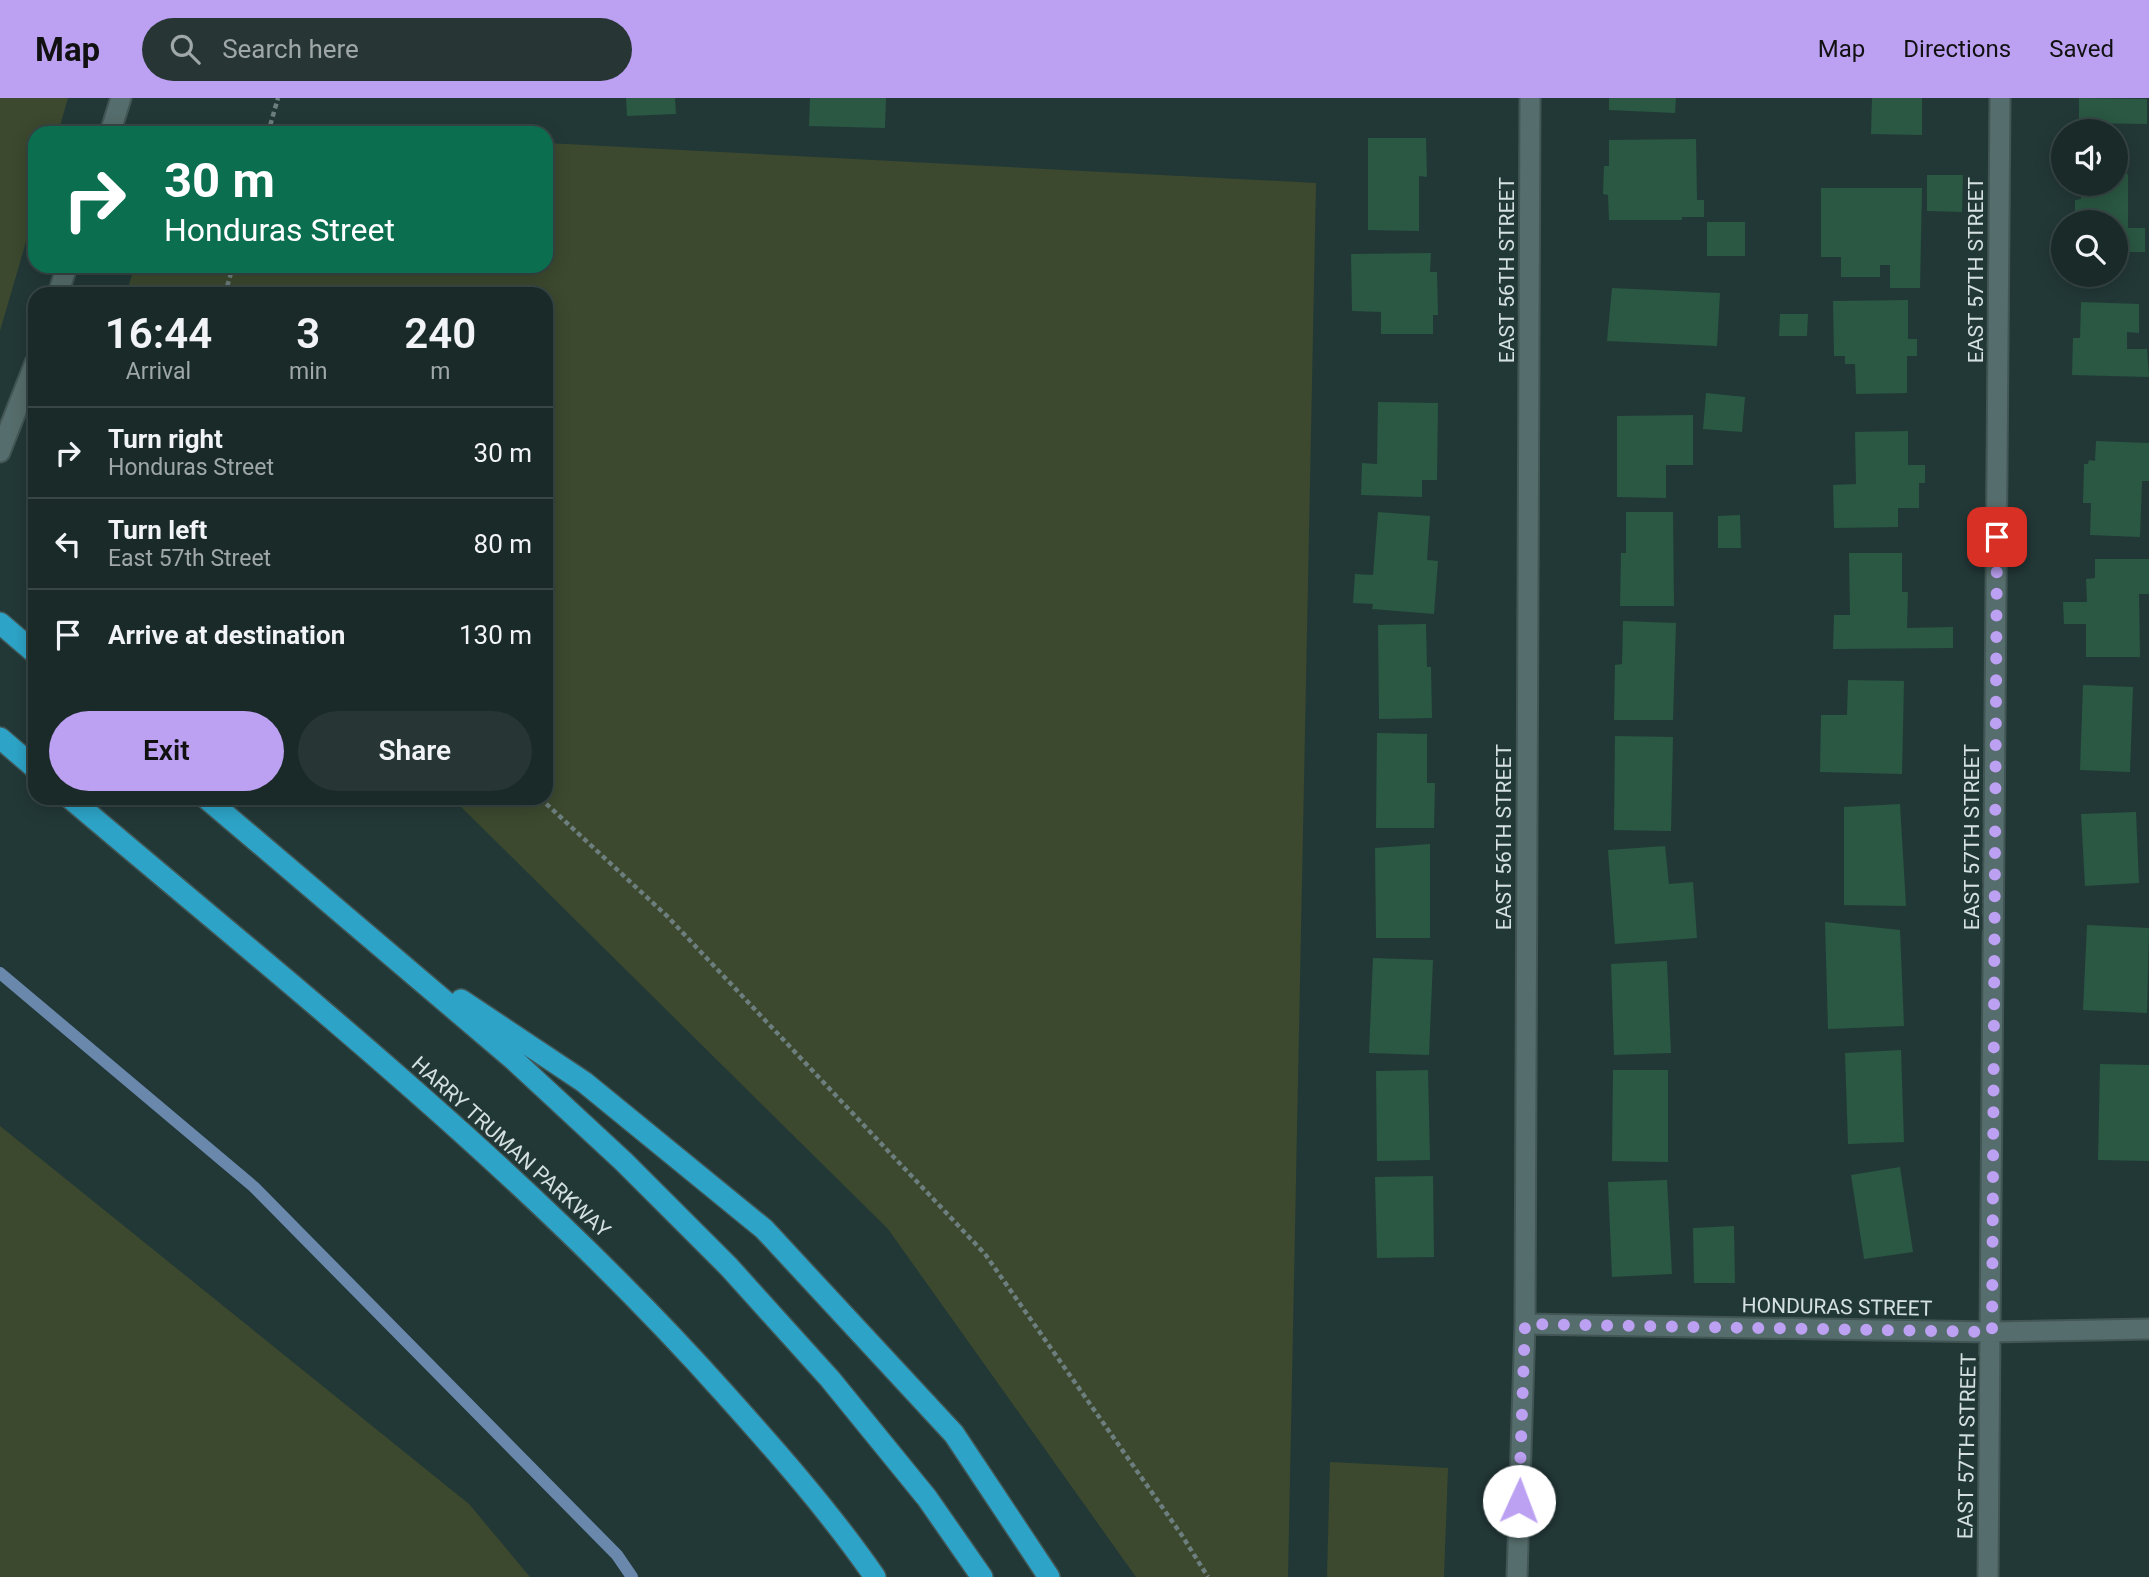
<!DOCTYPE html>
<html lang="en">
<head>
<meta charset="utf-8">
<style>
  :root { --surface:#1a2a29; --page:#273635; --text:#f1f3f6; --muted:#9fa7a8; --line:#384646; --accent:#bca0f2 }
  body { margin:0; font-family:Roboto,sans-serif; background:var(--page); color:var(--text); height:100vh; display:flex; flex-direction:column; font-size:26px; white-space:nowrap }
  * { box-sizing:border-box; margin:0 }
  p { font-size:23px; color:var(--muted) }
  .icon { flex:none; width:38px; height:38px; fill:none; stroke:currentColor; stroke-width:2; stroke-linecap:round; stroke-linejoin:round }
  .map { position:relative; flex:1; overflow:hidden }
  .sheet { position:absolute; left:28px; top:189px; width:525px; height:518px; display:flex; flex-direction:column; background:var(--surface); border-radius:21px; box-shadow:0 4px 18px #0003,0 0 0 2px var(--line) }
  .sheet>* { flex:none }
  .top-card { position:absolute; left:28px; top:28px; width:525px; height:147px; border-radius:21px; box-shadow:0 4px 18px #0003,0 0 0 2px var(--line); background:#0b6e4f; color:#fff; overflow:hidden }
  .tools { position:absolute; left:2051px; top:21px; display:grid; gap:14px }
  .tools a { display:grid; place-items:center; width:77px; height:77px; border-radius:50%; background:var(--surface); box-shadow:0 4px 18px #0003,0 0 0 2px var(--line); font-size:35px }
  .pin { position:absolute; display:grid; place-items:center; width:60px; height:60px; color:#fff; margin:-30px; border-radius:14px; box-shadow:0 4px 10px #0006 }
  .me { position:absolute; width:77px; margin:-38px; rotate:2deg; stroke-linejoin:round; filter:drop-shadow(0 0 5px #0008) }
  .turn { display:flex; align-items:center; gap:24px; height:147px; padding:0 21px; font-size:32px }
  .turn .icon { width:91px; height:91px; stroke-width:2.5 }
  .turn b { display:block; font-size:49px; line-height:60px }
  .eta { display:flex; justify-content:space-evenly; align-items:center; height:119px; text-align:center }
  .eta b { font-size:42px; font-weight:600; line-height:49px }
  .cta { display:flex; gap:14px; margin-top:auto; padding:14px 21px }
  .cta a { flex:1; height:80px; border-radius:42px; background:var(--accent); color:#111; font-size:28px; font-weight:600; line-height:80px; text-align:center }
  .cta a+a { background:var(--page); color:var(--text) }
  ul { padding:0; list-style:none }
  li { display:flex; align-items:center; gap:21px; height:91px; padding:0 21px; border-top:2px solid var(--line) }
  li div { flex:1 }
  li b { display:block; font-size:26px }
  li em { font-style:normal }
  header { display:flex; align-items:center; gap:42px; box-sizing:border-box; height:98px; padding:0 35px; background:var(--accent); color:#111 }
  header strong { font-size:33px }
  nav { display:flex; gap:38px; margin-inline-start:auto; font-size:24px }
  .search { width:490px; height:63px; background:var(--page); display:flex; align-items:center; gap:18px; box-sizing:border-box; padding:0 24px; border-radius:38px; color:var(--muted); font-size:26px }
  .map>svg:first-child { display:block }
</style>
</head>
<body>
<header>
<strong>Map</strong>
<div class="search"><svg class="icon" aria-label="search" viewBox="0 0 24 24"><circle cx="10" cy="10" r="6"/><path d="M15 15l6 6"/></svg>Search here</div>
<nav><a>Map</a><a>Directions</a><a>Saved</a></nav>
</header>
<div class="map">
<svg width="2149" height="1479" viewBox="0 0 2149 1479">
  <rect width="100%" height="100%" fill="#223837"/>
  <path fill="#3c492e" d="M0,0H68L58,35H35V113L0,233Z
    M182,26L364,35H179Z
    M546,45L1316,85L1288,1479H1136L888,1131L452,700H546V196H126L135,168H546Z
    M0,1028L469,1406L530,1479H0Z
    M1330,1364L1448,1370L1444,1479H1327Z"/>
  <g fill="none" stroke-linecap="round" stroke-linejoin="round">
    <path stroke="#6a88ac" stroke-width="12" d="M0,875L254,1089L617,1457L632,1479"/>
  </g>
  <path fill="#2a5842" d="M626,0H675L676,16L627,18Z
    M810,0H886L885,30L809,28Z
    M1609,0H1676L1675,15L1609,12Z
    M1872,0H1922V37L1871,36Z
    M2079,0L2147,1V26L2079,25Z
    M1368,40H1426L1427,79L1419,78V133L1368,132Z
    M1696,41L1697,102H1704V119H1682V122H1609L1608,97L1603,96L1604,68H1609V42Z
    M2116,76H2128V130H2145V154H2116V124H2075V102L2081,101V86H2116Z
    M1927,77H1963L1962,114L1927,113Z
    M1821,90H1922L1920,190H1890V167H1880V179H1841V159H1821Z
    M1707,124H1745V158H1707Z
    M1431,155L1430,174H1437L1438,217H1433V236H1381V214L1352,213L1351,156Z
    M1612,190L1720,195L1717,248L1607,243Z
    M1908,202V241H1917V258H1907V295L1856,296L1855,266H1845V258H1834L1833,203Z
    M2081,204L2139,206V235L2127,234V251H2147L2149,279L2072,277L2073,240H2080Z
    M1780,216H1808L1807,238H1779Z
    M1706,295L1745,299L1742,334L1703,331Z
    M1378,304L1438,305L1437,382H1422V399L1361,397L1362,365L1377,366Z
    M1693,317V367H1666V400L1617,399V318Z
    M1908,333V367H1925V385H1919V410H1898V429L1834,430L1833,387L1856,386L1855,334Z
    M2096,343L2149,345V383H2142L2140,439L2090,437L2091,405H2083L2084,366H2088L2089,362L2095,363Z
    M1378,414L1430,418L1427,462L1438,463L1434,516L1372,511L1373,506L1353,505L1355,476L1373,477Z
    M1626,414H1673L1674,508H1620L1621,455H1626Z
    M1740,417L1741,450H1718V418Z
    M1849,455H1902V494H1908L1907,530L1953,529V550L1833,551L1834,517H1850Z
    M2095,461H2149V496H2139L2140,559H2086V526H2064L2063,504H2087L2086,481L2095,480Z
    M1623,523L1676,525L1673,622H1614L1615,567L1622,566Z
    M1426,526L1427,569H1431L1432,620L1379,621L1378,527Z
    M1848,582L1904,583L1902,676L1820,674L1821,617H1847Z
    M2083,587L2133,589L2130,674L2080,672Z
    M1377,635L1427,636V685H1435L1434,730H1376Z
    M1615,638L1673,639L1671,733L1614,732Z
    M1900,706L1906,808L1844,807V709Z
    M2136,714L2139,785L2085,788L2081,716Z
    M1430,746V840H1376L1375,750Z
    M1665,748L1669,786L1693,784L1697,840L1615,846L1608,752Z
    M1825,824L1900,832L1904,928L1828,931Z
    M2087,827L2149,830L2147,915L2083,912Z
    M1373,860L1433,862L1429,957L1369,955Z
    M1667,863L1671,955L1614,957L1611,866Z
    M1901,952L1904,1044L1848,1046L1845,955Z
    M2100,966L2149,967V1063L2098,1062Z
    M1428,972L1430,1062L1377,1063L1376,973Z
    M1613,972H1668V1064L1612,1063Z
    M1900,1069L1913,1154L1864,1161L1851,1077Z
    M1433,1078L1434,1159L1377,1160L1375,1079Z
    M1667,1082L1672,1176L1612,1179L1608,1084Z
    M1734,1128L1735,1185H1694L1693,1130Z"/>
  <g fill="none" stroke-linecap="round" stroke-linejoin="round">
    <defs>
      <path id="minor" d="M1525,1226L1991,1234L2149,1231
        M1517,1479L1525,1226L1530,0
        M1988,1479L2000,0"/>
      <path id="secondary" d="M110,35L121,0
        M58,196L67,168
        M0,354L35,265"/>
      <path id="motorway" d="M0,525L35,555
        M0,640L35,670
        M70,700C295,891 528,1075 725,1296C777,1354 830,1414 875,1479
        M206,700L513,961L623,1063L729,1169L830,1281L927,1400L982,1479
        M461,902L584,984L764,1131L954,1336L1049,1479"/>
    </defs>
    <use href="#minor" stroke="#425655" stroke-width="23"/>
    <use href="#secondary" stroke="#425655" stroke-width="23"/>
    <use href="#motorway" stroke="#425655" stroke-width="24"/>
    <path stroke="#6c7e7d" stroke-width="4.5" stroke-dasharray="5 3.5" stroke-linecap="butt" d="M268,35L278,0
      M225,196L233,168
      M540,700L667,818L985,1156L1181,1436L1208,1479"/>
    <use href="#minor" stroke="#556d6c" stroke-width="19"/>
    <use href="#secondary" stroke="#556d6c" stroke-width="19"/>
    <use href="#motorway" stroke="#2da4c7" stroke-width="21"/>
  </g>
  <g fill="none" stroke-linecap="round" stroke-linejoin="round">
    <path stroke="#bca0f2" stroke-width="12" stroke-dasharray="0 21.6" d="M1519,1403L1525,1226L1992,1234L1997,439"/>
  </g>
  <g text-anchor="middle" stroke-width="7" stroke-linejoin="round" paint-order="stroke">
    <g font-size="21" fill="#d4e1e0" stroke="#223837">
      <text transform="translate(1507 172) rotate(-90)" y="7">EAST 56TH STREET</text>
      <text transform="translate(1976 172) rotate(-90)" y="7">EAST 57TH STREET</text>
      <text transform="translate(1504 739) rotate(-90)" y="7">EAST 56TH STREET</text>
      <text transform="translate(1972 739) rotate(-90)" y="7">EAST 57TH STREET</text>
      <text transform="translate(511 1049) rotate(42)" y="7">HARRY TRUMAN PARKWAY</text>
      <text transform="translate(1837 1209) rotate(1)" y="7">HONDURAS STREET</text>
      <text transform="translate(1967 1348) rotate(-89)" y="7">EAST 57TH STREET</text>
    </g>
  </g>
</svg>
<div class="tools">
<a><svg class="icon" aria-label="sound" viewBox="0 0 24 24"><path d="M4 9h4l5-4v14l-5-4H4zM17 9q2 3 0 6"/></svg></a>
<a><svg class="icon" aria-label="search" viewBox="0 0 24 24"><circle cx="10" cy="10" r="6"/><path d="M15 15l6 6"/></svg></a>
</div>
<div class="pin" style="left:1997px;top:439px;background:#d93025"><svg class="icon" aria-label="arrive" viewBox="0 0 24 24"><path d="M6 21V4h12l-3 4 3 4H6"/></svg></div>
<svg class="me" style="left:1519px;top:1403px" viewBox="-20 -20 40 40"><circle r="19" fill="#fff"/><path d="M0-13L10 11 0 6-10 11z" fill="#bca0f2"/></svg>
<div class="top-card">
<div class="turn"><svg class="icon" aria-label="right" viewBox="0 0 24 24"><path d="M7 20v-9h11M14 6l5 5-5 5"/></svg><div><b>30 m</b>Honduras Street</div></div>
</div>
<section class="sheet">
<div class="eta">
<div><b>16:44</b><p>Arrival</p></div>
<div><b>3</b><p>min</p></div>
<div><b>240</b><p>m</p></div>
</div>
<ul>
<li><svg class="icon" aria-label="right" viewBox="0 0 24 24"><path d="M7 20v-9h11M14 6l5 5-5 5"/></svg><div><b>Turn right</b><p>Honduras Street</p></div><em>30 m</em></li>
<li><svg class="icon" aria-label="left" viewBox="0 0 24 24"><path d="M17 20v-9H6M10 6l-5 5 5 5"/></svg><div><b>Turn left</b><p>East 57th Street</p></div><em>80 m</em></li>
<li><svg class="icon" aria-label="arrive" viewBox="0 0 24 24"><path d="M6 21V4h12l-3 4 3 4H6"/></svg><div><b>Arrive at destination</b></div><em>130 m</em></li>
</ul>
<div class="cta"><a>Exit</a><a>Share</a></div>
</section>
</div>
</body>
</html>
